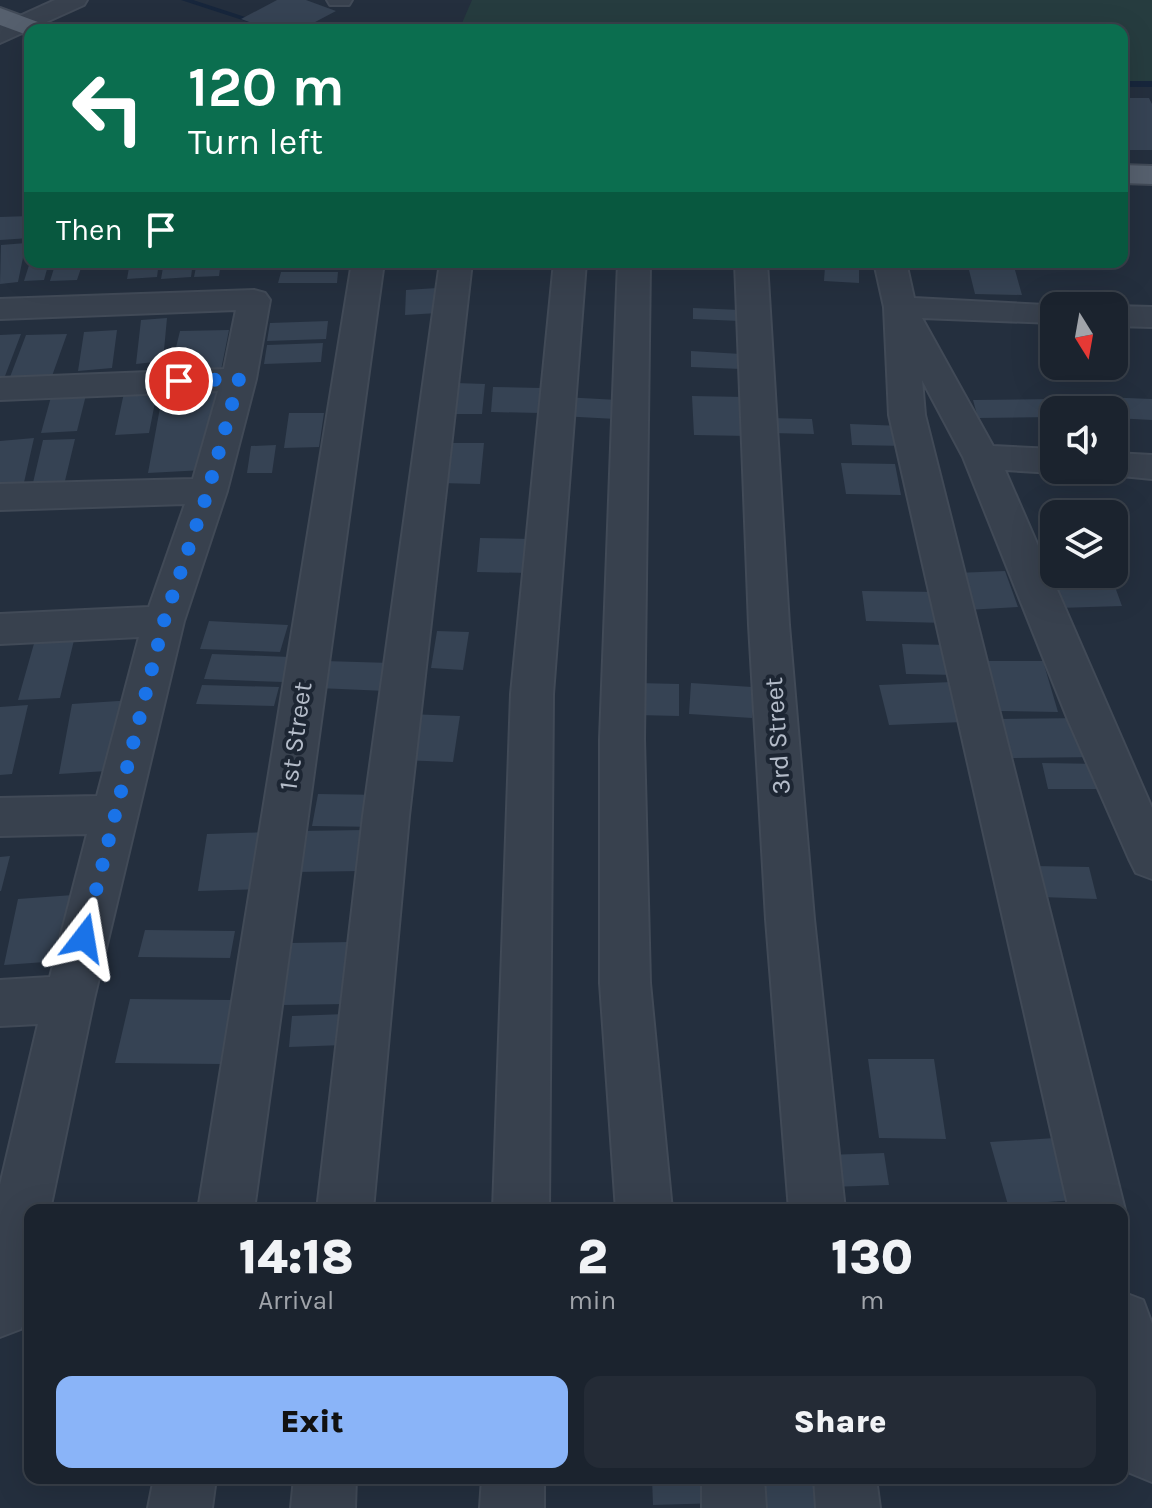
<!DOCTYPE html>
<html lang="en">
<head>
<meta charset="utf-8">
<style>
  :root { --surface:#1b232e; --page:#242b36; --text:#f1f3f6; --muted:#a0a4aa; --line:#39404a; --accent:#8ab4f8 }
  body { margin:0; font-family:Karla,sans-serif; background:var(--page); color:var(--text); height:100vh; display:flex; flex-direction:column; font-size:30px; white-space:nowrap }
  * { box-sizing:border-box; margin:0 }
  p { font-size:26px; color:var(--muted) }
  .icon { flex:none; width:44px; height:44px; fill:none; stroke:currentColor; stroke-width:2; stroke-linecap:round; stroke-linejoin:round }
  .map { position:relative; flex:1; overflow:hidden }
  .side { position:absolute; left:24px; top:1204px; width:1104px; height:280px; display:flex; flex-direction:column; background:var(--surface); border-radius:16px; box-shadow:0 8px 32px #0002,0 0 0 2px var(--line) }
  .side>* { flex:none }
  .banner { position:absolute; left:24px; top:24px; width:1104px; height:244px; border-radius:16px; box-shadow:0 8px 32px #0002,0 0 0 2px var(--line); background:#0b6e4f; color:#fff; overflow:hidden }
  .needle { width:52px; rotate:169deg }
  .tools { position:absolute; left:1040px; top:292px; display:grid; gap:16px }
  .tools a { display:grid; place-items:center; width:88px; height:88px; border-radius:16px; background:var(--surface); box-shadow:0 8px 32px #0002,0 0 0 2px var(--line); font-size:40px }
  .pin { position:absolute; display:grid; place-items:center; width:68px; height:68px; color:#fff; margin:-34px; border:4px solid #fff; border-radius:50%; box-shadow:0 2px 8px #0007 }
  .me { position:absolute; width:88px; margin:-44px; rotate:14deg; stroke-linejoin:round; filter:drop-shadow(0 0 6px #0008) }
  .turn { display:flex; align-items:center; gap:28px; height:168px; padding:0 32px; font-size:36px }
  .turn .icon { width:104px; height:104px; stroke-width:2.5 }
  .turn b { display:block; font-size:56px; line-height:68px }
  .then { display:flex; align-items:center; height:76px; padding:0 32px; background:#0003; gap:16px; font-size:30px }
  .eta { display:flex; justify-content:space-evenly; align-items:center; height:136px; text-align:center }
  .eta b { font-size:48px; font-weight:800; line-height:56px }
  .action { display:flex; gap:16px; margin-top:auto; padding:16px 32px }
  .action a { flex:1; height:92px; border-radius:16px; background:var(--accent); color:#111; font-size:32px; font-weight:800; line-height:92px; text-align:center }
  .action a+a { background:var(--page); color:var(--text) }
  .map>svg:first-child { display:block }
</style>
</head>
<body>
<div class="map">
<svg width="1152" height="1508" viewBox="0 0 1152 1508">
  <rect width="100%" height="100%" fill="#242f3e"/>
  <path fill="#263c3f" d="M472,0H1152V87L1122,86V30H459Z"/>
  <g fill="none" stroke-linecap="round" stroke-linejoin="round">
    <path fill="#17263c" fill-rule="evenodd" d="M181,0H193L285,30H273Z
      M1122,81H1152V87H1122Z"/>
  </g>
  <path fill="#364354" d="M277,0H306L336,11L300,30H271L241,19Z
    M1122,98H1149L1152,104V150H1122Z
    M30,216V238L0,240V217Z
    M26,243L18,282L0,284L1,245Z
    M30,262H49L44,280L24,281Z
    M56,262H83L77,280L50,281Z
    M130,262H159L157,277L127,279Z
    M164,262H193L191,277L161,279Z
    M197,262H221L219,276L194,277Z
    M240,262H285L284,269L239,270Z
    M967,262L1013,263L1022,295L975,294Z
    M825,266L859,268V283L824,281Z
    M281,272H338L337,283H278Z
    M437,288L438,313L405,315L406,290Z
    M693,308L740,310V321L693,319Z
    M167,318L163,361L136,364L141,320Z
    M328,321L326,339L267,341L270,323Z
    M117,330L112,368L78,371L84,332Z
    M229,330L220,375L169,376L180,331Z
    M21,334L5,376H0V335Z
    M67,334L52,376L10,377L26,335Z
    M323,343L321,362L264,364L267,345Z
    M691,351L741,354V369L691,367Z
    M456,383L485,384L482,414H453Z
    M217,384L204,470L148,473L164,386Z
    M158,387L149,433L115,435L125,388Z
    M493,387L541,388L540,413L491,412Z
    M86,395L77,431L41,433L51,397Z
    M692,396L745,397L747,436L694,435Z
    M563,397L618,400L616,419L560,416Z
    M1101,397L1152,399V420L1114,418V410H1104Z
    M1057,399L1061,410H1054V417L978,418L973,400Z
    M289,413H324L319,447L284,448Z
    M770,418L812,419L814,434L771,433Z
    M850,424L903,426L906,446L852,445Z
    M34,438L23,487L0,489V441Z
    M75,439L64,485L32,487L43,440Z
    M445,443H484L480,484L440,483Z
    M276,445L272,473H247L251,446Z
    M841,463L895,464L901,495L846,494Z
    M480,538L532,539L529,573L477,572Z
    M1005,571L1018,607L967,610L956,573Z
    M1114,584L1122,606L1059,608L1052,585Z
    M862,591L941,592L947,623L866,621Z
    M209,621L288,625L280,652L200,649Z
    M437,631L469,632L463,670L431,668Z
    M76,632L60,698L18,700L37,633Z
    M902,644L952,645L957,675L906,674Z
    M212,654L290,657L283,682L204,679Z
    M325,661L391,663L386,691L318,688Z
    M987,661H1043L1058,712L999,711Z
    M952,682L963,722L889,725L879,685Z
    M637,683L679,684V716L637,715Z
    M691,683L752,687V718L689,714Z
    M202,685L279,687L274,706L196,704Z
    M134,700L123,770L59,774L72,704Z
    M28,705L12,774L0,775V707Z
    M408,714L460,716L453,762L399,760Z
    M1086,718L1098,757L1007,758L997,719Z
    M1042,763L1102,764L1110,789H1048Z
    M318,794L384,795L379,827L312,826Z
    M365,830L362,871L295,872L300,831Z
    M273,832L265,889L198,891L207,834Z
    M10,856L1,891H0V857Z
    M1035,866L1089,867L1097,899L1041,897Z
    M73,895L59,961L4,965L18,899Z
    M145,930L235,931L230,958L138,957Z
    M352,942L346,1004L282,1005L289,943Z
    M130,999L233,1000L220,1064L115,1063Z
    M346,1014L344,1045L289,1047L292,1016Z
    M868,1059H934L946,1139L879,1138Z
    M1055,1138L1074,1200L1008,1205L990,1142Z
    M884,1153L889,1185L830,1187L826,1155Z
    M652,1478H720L722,1503L653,1505Z
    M753,1478H821L825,1508H756Z"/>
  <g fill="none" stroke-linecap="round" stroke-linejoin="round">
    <defs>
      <path id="minor" d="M55,0H87L84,5L0,43V25Z
        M327,0H352L349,5H330Z
        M352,262H384L254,1210H198Z
        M440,262H472L409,816L373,1210H317L363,816Z
        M554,262H586L553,694L549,1210H493L511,694Z
        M618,262H650L644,739L650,983L672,1210H616L600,983V739Z
        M735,262H767L789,625L814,919L845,1210H789L766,919L749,625Z
        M874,262H906L914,298L1065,306H1054V323L922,318L993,446L1054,449V470H1065L1054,473L1005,470L1152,808V879L1136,873L1129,859L1068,720L963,457L922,380L925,415L1125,1210L1122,1217V1210H1069L889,415L884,307Z
        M254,290L265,293L270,300L256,379L227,491L184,621L94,999L50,1210H30V1303L21,1329L0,1337V1185L38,1024L0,1026V980L50,977L87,834L0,836V798L97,796L139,637L0,644V614L149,607L185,504L0,510V484L193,479L218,391L0,400V378L224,369L236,310L0,319V299Z
        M1114,306L1152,307V327L1114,326Z
        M1114,453L1152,455V479L1101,474L1099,470H1114Z
        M1122,1292L1143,1300L1152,1324V1482L1130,1473L1122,1453Z
        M154,1478H216L212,1508H148Z
        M294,1478H356L355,1508H291Z
        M482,1478H544V1508H480Z
        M702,1478H764L766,1508H702Z
        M814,1478H876L880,1508H816Z"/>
      <path id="major" d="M0,8L46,25L50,30H30V36L0,25Z
        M1122,165L1152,166V184L1122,183Z"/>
    </defs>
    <use href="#minor" stroke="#414a57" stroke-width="4"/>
    <use href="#major" stroke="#414a57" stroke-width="4"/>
    <use href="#minor" fill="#38414e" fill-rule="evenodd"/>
    <use href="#major" fill="#56606e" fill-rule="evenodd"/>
  </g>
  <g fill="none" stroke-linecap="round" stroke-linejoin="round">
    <path stroke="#1a73e8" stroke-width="14" stroke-dasharray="0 25.2" d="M84,938L164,621L208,491L239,379L179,381"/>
  </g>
  <g text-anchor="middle" stroke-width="8" stroke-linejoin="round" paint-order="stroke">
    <g font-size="26" fill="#b4bcc9" stroke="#1d2633">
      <text transform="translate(295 736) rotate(-82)" y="9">1st Street</text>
      <text transform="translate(777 736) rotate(-94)" y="9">3rd Street</text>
    </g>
  </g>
</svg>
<div class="tools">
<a><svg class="needle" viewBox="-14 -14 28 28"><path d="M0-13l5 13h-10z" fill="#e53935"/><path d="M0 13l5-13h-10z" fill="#a0a4aa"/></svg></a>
<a><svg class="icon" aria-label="sound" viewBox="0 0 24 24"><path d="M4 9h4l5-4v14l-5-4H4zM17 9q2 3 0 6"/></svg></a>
<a><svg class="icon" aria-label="layers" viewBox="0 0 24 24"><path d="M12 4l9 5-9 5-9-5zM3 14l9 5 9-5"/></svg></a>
</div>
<div class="pin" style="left:179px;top:381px;background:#d93025"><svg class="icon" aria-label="arrive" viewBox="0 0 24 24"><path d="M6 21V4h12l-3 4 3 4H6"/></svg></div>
<svg class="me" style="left:84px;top:938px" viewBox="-20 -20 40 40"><path d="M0-17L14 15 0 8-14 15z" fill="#1a73e8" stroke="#fff" stroke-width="4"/></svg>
<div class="banner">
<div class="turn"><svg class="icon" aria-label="left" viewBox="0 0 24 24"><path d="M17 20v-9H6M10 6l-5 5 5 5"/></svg><div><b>120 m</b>Turn left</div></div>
<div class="then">Then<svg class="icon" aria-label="arrive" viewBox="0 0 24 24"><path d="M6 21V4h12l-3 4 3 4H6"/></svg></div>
</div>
<section class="side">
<div class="eta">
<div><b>14:18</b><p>Arrival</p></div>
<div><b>2</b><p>min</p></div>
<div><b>130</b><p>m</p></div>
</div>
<div class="action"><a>Exit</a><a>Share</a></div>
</section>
</div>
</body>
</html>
